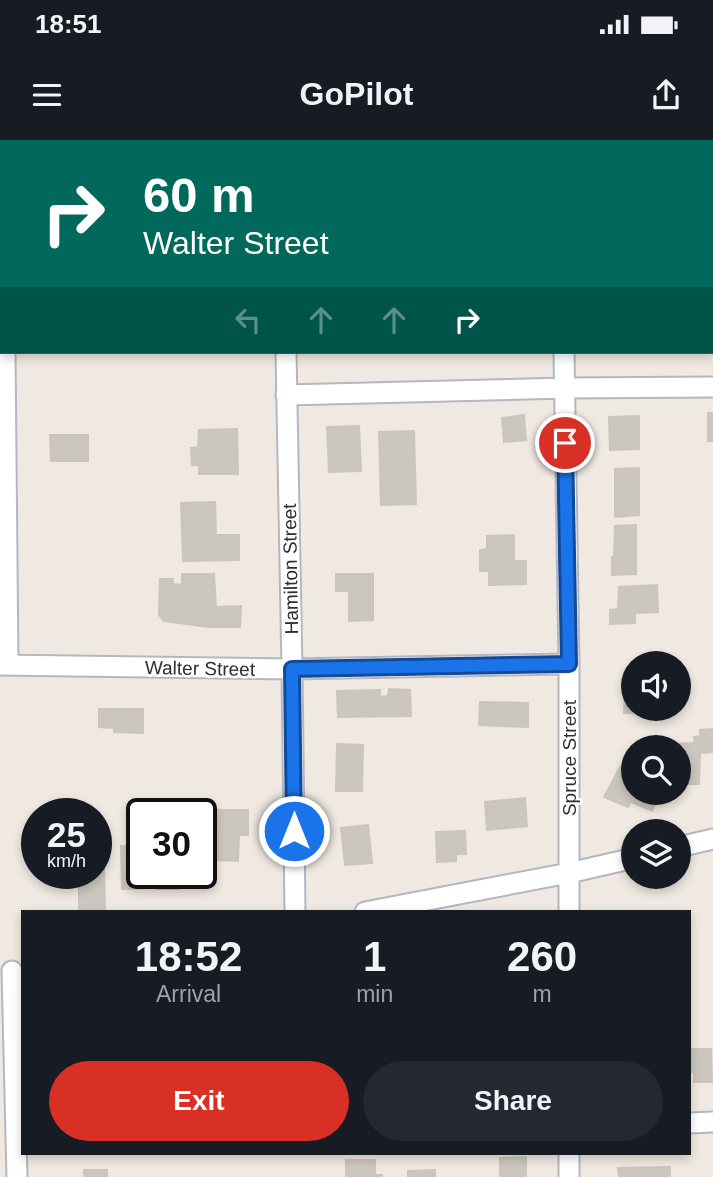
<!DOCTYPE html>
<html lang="en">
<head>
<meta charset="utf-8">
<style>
  :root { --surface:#171b24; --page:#242831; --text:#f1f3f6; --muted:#9ea1a6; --accent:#d93025 }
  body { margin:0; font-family:Arial,sans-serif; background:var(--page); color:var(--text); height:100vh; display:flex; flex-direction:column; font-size:26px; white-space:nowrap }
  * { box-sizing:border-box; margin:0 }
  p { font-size:23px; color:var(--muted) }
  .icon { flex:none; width:38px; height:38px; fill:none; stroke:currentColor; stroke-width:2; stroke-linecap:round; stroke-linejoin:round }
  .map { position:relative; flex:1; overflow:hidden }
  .side { position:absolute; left:21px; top:770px; width:670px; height:245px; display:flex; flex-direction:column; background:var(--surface); border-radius:0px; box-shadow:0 4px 10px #0003 }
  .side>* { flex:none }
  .top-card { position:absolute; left:0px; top:0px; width:714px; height:214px; box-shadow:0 4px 10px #0003; background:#00695c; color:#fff; overflow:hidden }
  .buttons { position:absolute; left:621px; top:511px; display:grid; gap:14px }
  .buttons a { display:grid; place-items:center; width:70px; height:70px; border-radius:50%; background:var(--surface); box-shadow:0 4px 10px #0003; font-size:35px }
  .speed { position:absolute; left:21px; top:658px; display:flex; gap:14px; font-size:35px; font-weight:700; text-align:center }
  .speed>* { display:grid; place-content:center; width:91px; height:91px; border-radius:50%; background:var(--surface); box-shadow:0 4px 10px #0003; line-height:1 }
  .speed small { font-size:18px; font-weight:400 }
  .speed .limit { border:4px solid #111; border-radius:10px; background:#fff; color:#111 }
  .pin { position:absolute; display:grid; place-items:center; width:60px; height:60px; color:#fff; margin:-30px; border:4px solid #fff; border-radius:50%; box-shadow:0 2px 7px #0007 }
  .me { position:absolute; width:77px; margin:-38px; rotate:0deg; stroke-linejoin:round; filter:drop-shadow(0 0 5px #0008) }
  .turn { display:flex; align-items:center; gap:24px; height:147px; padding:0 28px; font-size:32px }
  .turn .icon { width:91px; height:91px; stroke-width:2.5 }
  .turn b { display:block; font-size:49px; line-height:60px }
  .lanes { display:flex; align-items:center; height:66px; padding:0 28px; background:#0003; justify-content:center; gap:35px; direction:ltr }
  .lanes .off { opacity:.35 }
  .eta { display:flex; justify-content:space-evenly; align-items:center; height:119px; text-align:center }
  .eta b { font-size:42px; font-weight:600; line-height:49px }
  .button { display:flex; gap:14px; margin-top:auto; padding:14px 28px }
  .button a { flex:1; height:80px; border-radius:42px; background:var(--accent); color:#fff; font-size:28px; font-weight:600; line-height:80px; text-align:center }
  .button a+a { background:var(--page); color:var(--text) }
  .status { display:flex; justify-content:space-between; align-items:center; height:49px; padding:0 35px; background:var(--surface); direction:ltr }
  .status svg { height:19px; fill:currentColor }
  header { display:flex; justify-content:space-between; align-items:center; height:91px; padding:0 28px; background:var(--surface); font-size:32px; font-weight:600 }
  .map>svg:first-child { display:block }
</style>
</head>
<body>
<div class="status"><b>18:51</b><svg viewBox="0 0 49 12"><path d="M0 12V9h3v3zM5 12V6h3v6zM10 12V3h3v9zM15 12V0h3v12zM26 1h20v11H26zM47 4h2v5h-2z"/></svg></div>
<header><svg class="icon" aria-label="menu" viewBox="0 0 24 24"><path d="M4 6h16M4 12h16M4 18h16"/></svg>GoPilot<svg class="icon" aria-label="share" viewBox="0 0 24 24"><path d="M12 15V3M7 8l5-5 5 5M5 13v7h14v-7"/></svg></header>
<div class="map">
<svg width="713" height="1037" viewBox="0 0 713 1037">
  <rect width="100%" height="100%" fill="#efe9e1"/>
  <path fill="#cbc7bf" stroke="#cbc5ba" stroke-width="2" d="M708,273H713V301H708Z
    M524,275L526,300L504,302L502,278Z
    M639,276V309L610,310L609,277Z
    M359,286L361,331L329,332L327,287Z
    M237,289L238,334H199V325H192L191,308L198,307L199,290Z
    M414,291L416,364L381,365L379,292Z
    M50,295H88V321H51Z
    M639,328V375L615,377V329Z
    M215,362L216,395H239V420L183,421L181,363Z
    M636,385V434L612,435V417H614L615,386Z
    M514,395V421H526V444L489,445V431H480V410L487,409V396Z
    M182,434H214L216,467L241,466L240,487H209L164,481L159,475L160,439H173V444L182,445Z
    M336,434H373V480L349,481V451H336Z
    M657,445L658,472L635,473V483L610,484V470L618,469L619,447Z
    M389,549L410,550L411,576L338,577L337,551L380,550V557L388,556Z
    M625,550H634V569H664V572L624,573Z
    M480,562L528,563V587L479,585Z
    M99,569H143V593L114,592V588L99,587Z
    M713,589V612L700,613L699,644H679V607H671V604L695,603L694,597L700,596V590Z
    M337,604L363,605L362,651H336Z
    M620,627L634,633V653H660L652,671L631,662L628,667L604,657Z
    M525,658L527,686L487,690L485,662Z
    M217,670H248V695H239L238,721L217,720L218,707H209V692L217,691Z
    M368,685L372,723L345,725L341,688Z
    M465,691L466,714H456V721L437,722L436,692Z
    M121,706H142V733H146V748L122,749Z
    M96,728H104L105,772H79V733H96Z
    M157,733H183L184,741L178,742V749H157Z
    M690,909H711L712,942H694V932H690Z
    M526,1017V1037H500V1018Z
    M346,1020H375V1035H382V1037L346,1036Z
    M670,1027V1037H619L618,1028Z
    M84,1030H107V1037H84Z
    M435,1030V1037H408V1031Z"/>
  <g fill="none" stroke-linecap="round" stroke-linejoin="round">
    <defs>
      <path id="minor" d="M4,0V2
        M284,0V2
        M560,0V2
        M5,212L8,525
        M286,212L292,529L295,772
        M564,212L569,524V772
        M286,255L565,248L713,247
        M0,525L292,529L569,524
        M679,707L713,699
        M365,772L569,733L634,718
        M12,831L17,1037
        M690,983L713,982
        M569,1013V1037"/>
    </defs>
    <use href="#minor" stroke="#b4b7c1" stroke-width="23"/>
    <use href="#minor" stroke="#fff" stroke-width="19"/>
  </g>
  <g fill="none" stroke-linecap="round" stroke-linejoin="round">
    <defs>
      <path id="route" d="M294,691L292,529L569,524L565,303"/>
    </defs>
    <use href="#route" stroke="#114b97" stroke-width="18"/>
    <use href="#route" stroke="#1a73e8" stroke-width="12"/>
  </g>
  <g text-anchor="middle" stroke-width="5" stroke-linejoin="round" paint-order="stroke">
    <g font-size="19" fill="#2e2e2e" stroke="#fff">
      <text transform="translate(290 429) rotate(-91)" y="7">Hamilton Street</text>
      <text transform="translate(200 528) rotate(1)" y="7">Walter Street</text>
      <text transform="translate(569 618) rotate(-90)" y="7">Spruce Street</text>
    </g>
  </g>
</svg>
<div class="buttons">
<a><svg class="icon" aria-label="sound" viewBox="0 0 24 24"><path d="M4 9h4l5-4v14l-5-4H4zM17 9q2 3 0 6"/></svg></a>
<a><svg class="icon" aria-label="search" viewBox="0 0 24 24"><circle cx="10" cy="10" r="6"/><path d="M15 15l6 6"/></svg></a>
<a><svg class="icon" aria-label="layers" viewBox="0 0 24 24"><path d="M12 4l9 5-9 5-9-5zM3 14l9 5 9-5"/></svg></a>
</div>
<div class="speed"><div>25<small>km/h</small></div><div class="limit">30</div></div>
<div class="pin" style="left:565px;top:303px;background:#d93025"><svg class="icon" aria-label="arrive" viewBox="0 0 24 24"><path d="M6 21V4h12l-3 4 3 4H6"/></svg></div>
<svg class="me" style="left:294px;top:691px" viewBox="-20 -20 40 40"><circle r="17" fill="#1a73e8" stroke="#fff" stroke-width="3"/><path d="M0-11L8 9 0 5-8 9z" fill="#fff"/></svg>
<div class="top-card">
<div class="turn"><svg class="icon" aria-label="right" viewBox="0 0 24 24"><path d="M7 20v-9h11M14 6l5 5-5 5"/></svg><div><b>60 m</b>Walter Street</div></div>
<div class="lanes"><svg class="icon off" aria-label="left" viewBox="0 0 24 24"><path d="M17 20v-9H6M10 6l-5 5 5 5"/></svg><svg class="icon off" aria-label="ahead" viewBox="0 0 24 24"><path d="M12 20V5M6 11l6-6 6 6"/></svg><svg class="icon off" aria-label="ahead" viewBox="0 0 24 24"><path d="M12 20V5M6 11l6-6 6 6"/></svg><svg class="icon" aria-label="right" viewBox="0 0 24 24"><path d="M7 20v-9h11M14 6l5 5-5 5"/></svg></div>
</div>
<section class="side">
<div class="eta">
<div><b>18:52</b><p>Arrival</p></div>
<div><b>1</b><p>min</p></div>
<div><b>260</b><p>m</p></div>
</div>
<div class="button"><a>Exit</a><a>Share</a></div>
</section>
</div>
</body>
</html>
